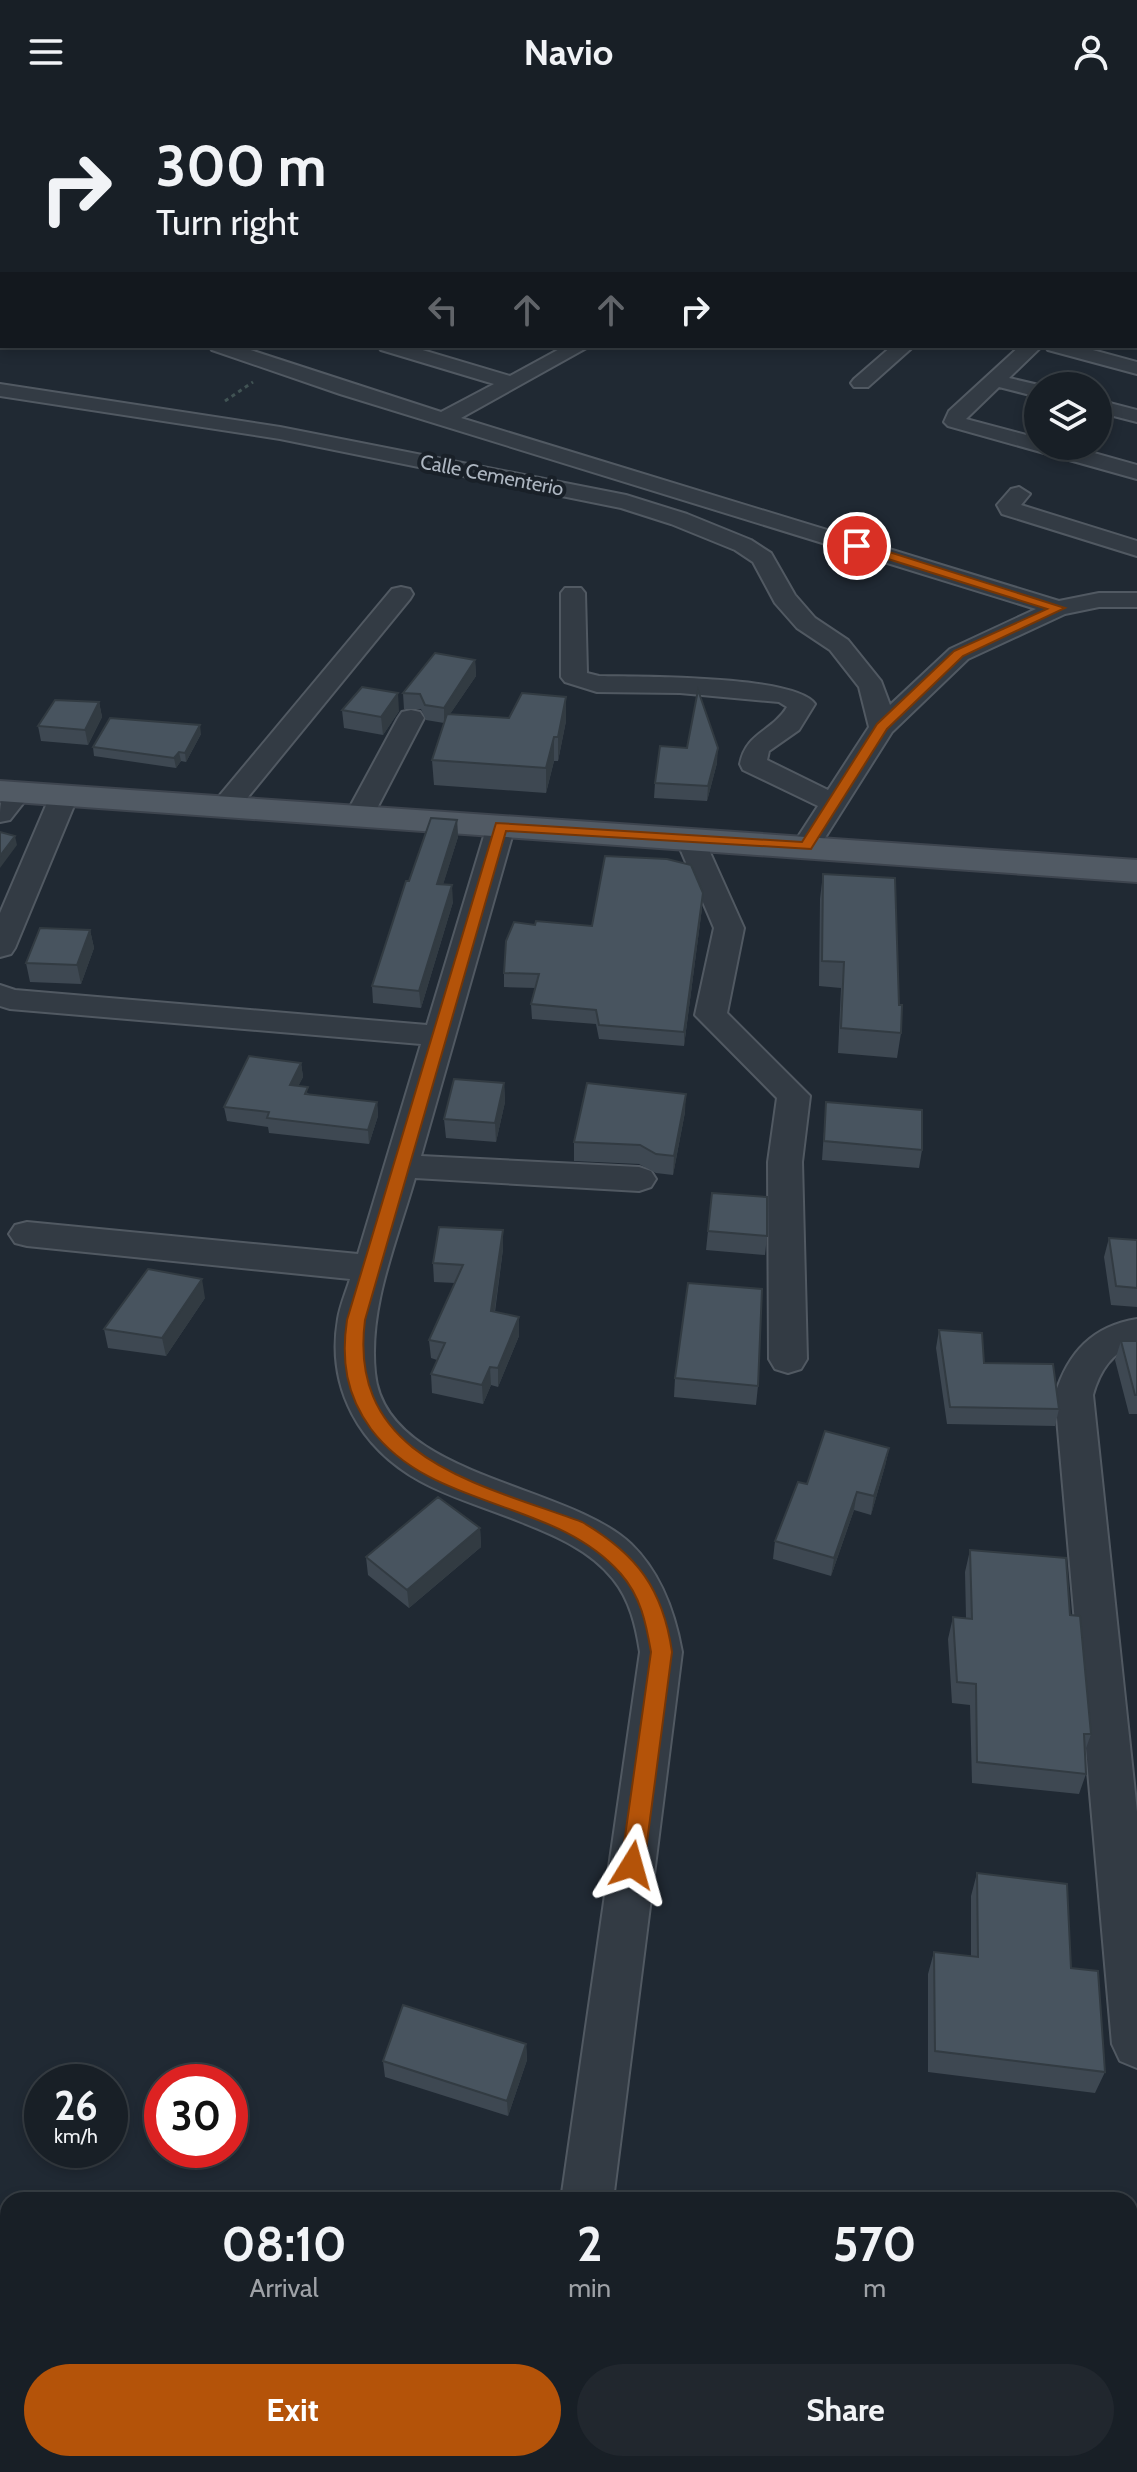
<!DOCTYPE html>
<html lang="en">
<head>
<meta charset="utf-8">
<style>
  :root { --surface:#181f26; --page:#21272e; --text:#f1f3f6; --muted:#9fa2a7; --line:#363d43; --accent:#b45309 }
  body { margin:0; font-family:Cabin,sans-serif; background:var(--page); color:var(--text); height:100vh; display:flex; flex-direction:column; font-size:30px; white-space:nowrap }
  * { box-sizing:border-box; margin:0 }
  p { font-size:26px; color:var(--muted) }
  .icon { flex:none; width:44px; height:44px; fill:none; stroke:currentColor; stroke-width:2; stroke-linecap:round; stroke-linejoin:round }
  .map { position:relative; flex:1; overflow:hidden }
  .panel { position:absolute; left:0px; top:2088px; width:1138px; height:280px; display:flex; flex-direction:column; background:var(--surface); border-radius:24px 24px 0 0; box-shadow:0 4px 12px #0003,0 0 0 2px var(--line) }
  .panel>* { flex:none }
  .guide { position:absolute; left:0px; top:0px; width:1138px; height:244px; box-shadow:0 4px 12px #0003,0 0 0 2px var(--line); background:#181f26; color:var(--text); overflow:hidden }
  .tools { position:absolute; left:1024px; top:268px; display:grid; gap:16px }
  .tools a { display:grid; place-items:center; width:88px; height:88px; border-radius:50%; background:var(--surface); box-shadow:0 4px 12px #0003,0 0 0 2px var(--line); font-size:40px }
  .speed { position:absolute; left:24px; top:1960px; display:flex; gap:16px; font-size:40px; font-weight:700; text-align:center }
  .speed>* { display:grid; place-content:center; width:104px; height:104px; border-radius:50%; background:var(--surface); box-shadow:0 4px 12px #0003,0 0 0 2px var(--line); line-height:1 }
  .speed small { font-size:20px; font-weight:400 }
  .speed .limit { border:12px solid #d22; background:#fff; color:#111 }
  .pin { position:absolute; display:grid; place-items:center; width:68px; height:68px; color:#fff; margin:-34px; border:4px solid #fff; border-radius:50%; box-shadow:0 2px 8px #0007 }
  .me { position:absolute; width:88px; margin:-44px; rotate:8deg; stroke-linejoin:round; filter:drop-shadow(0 0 6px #0008) }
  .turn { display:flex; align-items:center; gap:28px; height:168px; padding:0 24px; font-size:36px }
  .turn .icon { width:104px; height:104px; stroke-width:2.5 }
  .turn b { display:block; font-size:56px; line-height:68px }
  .lanes { display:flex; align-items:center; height:76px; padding:0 24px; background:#0003; justify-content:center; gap:40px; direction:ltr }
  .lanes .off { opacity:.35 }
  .eta { display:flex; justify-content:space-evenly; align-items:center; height:136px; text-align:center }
  .eta b { font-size:48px; font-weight:800; line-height:56px }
  .primary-button { display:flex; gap:16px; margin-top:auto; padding:16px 24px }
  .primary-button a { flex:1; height:92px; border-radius:48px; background:var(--accent); color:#fff; font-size:32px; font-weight:800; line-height:92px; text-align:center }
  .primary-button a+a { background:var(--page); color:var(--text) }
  header { display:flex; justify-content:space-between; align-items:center; height:104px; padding:0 24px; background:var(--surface); font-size:36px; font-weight:800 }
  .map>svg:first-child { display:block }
</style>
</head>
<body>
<header><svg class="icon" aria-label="menu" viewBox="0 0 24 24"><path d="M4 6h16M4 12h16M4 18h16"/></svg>Navio<svg class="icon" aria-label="person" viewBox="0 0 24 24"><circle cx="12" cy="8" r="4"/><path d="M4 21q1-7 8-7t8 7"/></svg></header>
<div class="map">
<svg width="1137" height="2368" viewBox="0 0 1137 2368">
  <rect width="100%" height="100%" fill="#202933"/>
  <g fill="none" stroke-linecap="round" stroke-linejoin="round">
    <defs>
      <path id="minor" d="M641,0H657L640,2Z
        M0,3H2V13H0Z
        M0,29H2V39H0Z
        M1136,43H1137V53H1136Z
        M1136,98H1137V108H1136Z
        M1136,151H1137V161H1136Z
        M1136,227H1137V240H1136Z
        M209,242H238L441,308L494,280L381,246L378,242H409L510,272L565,242H590L461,314L1059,497L1099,489H1137V503H1099L1065,510L968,555L892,628L816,748L806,751L796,748L792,742L818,702L743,666L740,660C746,628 772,628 787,603L779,598L680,589L597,588L565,578L561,573V489L565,484H581L585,489L587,569L599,572C638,573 795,571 815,600L799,626L769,647L767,656L828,686L869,623L859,583L830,546L797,524L775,499L753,458L735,446L671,420L621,404L280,335L0,292V280L280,323L626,391L687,410L751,436L771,449L795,491L815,514L848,536L881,577L890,601L950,545L1036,505L340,290L212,246Z
        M892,242H914L868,283H854L851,279L854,275Z
        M1020,242H1042L1009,274L1043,282H1038V293L999,283L966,315L1038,334V342H1069L1137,361V375L948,322L944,318L949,307Z
        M1045,242H1078L1137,258V270L1048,246Z
        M1098,296L1137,306V318L1098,308Z
        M1019,383L1030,390L1021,401L1137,437V452L1002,410L997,401L1011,385Z
        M401,483L410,485L413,490L410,495L235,709L225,711L215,709L211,703L215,697L392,485Z
        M411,606L420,608L424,614L373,712L369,718L359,720L349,718L345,712L398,614L402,608Z
        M18,680L28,682L32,688L10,716L0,718C0,700 0,685 18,680Z
        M64,684L74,686L78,692L15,844L11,850L0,853V809L50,692L54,686Z
        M501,714L511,716L515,722L421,1052L639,1063L651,1067L656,1075L651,1083L639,1087L415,1074C397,1137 368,1203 375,1269C385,1373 567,1379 631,1440C661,1469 675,1509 682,1548L613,2096H561L640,1548C636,1522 630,1496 613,1475C590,1446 554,1431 521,1418C487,1404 451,1394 420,1377C360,1344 326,1284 338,1215C340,1202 346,1188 350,1175L27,1142L15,1139L9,1130L15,1121L27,1118L358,1150L421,940L10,905L0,902V881L15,886L427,921L487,722L491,716Z
        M690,727L700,729L704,735L744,824L727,909L810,992L802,1058L807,1255L801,1265L788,1269L775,1265L769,1255L768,1058L777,994L695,911L714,824L676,735L680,729Z
        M1137,1215V1241C1112,1246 1099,1269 1093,1291L1137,1708V1964L1120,1957L1112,1940L1055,1291C1068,1248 1093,1222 1137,1215Z
        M523,2360H579L578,2368H522Z"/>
      <path id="major" d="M0,677L1137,756V778L0,697Z"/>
      <path id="highway" d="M813,0H840L842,2H815Z
        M867,0H894L896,2H869Z
        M1136,65H1137V77H1136Z"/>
    </defs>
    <use href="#minor" stroke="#515962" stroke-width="4"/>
    <use href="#major" stroke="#3d444e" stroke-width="4"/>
    <use href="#highway" stroke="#3e464e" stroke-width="4"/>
    <path stroke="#415354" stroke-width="3" stroke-dasharray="4 4" stroke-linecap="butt" d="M225,297L253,278"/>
    <use href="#minor" fill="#333b44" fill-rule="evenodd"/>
    <use href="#major" fill="#515a64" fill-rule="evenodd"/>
    <use href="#highway" fill="#6a5e51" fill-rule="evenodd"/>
  </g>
  <path fill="#3e4852" d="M475,556L476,572L450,610L566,617L558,657H554L546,689L434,681L432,656L444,619L426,616L421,605H404L403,589Z
    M99,598L102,613L88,641L41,637L38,622Z
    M342,606L399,607L383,631L344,624Z
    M201,630L186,658L181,657L176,664L94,652L93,643Z
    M717,659L707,697L654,694L655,679Z
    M457,716L458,733L443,780L453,798L421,904L373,899L372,882L409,777Z
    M823,770L899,901L901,929L897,954L838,949L841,884L819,882L820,795Z
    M702,804L684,942L599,935L596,920L532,915L531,900L536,884L504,883V869L535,821L592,822Z
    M90,826L94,844L81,880L30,878L26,859Z
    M301,959L303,973L298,982L309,990L377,998L378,1012L369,1040L269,1029L268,1023L227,1017L224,1003Z
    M504,979L505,998L496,1038L446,1034L444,1015Z
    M826,998L922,1046L919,1064L822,1056Z
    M685,1008L673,1071L656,1069L639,1060L574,1057V1038Z
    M503,1126V1145L495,1208L519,1232L498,1283L491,1281L483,1300L432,1289L431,1270L437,1256L431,1254L429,1236L455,1179L434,1178L433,1159Z
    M708,1127L767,1132L765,1151L706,1146Z
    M1109,1134L1137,1136V1203L1111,1201L1104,1153Z
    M205,1194L166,1252L108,1244L104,1225Z
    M939,1226L984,1259L1059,1305L1055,1322L947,1320L936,1244Z
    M1121,1237H1137V1310H1129L1115,1256Z
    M675,1274L758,1282L756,1301L674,1293Z
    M889,1344L885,1362L871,1411L854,1406L831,1472L773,1455L775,1437L807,1380Z
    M480,1424L481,1443L409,1504L368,1471L366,1453Z
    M970,1446L1070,1511L1091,1630L1085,1647L1086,1670L1079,1690L972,1679L970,1601L952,1599L948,1535L953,1513L966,1514L965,1468Z
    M977,1769L1071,1864L1105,1968L1095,1989L928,1968V1870L934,1848L971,1852V1792Z
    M526,1940L527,1956L508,2012L385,1973L383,1957Z"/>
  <path fill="#323b42" d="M475,556L476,572L444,619V604Z
    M398,589L399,607L383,631L381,613Z
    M566,593V617L558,657V633Z
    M99,598L102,613L88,641L85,626Z
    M200,621L201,630L186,658L185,649Z
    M554,633V657L546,689V664Z
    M718,644L717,659L707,697L708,682Z
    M179,648L181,657L176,664L174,654Z
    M457,716L458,733L438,797L437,780Z
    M15,732L17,741L0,764V752Z
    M452,781L453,798L421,904L419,887Z
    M703,789L702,804L684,942V928Z
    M90,826L94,844L81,880L77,861Z
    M301,959L303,973L292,995L290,981Z
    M504,979L505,998L496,1038L495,1019Z
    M686,990L685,1008L673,1071L674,1052Z
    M377,998L378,1012L369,1040L368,1026Z
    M503,1126V1145L492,1226L491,1207Z
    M202,1175L205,1194L166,1252L162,1234Z
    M519,1213V1232L498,1283V1264Z
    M490,1263L491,1281L483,1300L482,1281Z
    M889,1344L885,1362L871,1411L874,1392Z
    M857,1388L854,1406L831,1472L834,1454Z
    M480,1424L481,1443L409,1504L407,1486Z
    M526,1940L527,1956L508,2012L507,1997Z"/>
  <path fill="#48545f" stroke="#323b42" stroke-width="2" d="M435,549L475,556L444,604L425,601L420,590L403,589Z
    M362,583L398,589L381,613L342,606Z
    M698,586L718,644L708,682L655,679L660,642L687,644Z
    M522,589L566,593L558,633H554L546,664L432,656L447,610L509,614Z
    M55,596L99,598L85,626L38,622Z
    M110,614L200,621L185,649L179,648L174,654L93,643Z
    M431,714L457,716L437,780L452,781L419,887L372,882L406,777H409Z
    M0,728L15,732L0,752Z
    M605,752L667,755L691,761L703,789L684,928L599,921L596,906L531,900L539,870L504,869L506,837L514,818L535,821L536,817L592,822Z
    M823,770L895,774L899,901H902L901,929L841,924L844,858L822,857Z
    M40,824L90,826L77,861L26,859Z
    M249,952L301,959L290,981L308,983L305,990L377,998L368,1026L267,1014L269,1008L224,1003Z
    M454,975L504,979L495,1019L444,1015Z
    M587,979L686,990L674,1052L656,1050L640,1041L574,1038Z
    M826,998L922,1006V1046L824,1037Z
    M712,1089L767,1093V1132L708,1127Z
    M439,1123L503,1126L491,1207L519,1213L498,1264L490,1263L482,1281L431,1270L445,1239L429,1236L463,1161L433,1159Z
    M1109,1134L1137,1136V1184L1116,1182Z
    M148,1165L202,1175L162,1234L104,1225Z
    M688,1179L762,1185L758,1282L675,1274Z
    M939,1226L982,1229L984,1259L1053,1260L1059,1305L950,1303Z
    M1121,1237H1137V1291H1135Z
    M825,1327L889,1344L874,1392L857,1388L834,1454L775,1437L798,1378L807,1380Z
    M438,1393L480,1424L407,1486L366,1453Z
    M970,1446L1066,1454L1070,1511L1080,1512L1091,1630H1084L1086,1670L977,1658L976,1580L957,1578L953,1513L972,1515Z
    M977,1769L1067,1780L1071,1864L1098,1867L1105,1968L935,1947L934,1848L978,1853Z
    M403,1901L526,1940L507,1997L383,1957Z
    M1095,2089L1098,2096H1068Z"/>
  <path fill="#b45309" stroke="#753606" stroke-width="2" d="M853,439H861L1065,504L963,552L887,625L811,745L506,727L365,1216C347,1355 480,1380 582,1418C637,1450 663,1485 672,1548L644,1761L641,1769L632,1772L624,1769L621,1761L651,1548C646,1519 641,1493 621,1470C555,1394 433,1407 371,1325C346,1291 341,1256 347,1216L496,719L802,738L877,620L954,547L1047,505L853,444Z"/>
  <g text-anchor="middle" stroke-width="8" stroke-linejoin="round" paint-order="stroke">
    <g font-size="20" fill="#adb6c1" stroke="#192028">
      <text transform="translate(492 371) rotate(11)" y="7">Calle Cementerio</text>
    </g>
  </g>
</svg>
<div class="tools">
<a><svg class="icon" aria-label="layers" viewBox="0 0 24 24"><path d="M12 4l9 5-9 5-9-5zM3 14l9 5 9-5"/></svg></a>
</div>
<div class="speed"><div>26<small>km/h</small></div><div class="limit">30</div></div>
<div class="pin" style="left:857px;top:442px;background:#d93025"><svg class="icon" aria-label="arrive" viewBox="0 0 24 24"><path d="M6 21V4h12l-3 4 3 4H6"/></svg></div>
<svg class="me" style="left:632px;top:1761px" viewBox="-20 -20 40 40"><path d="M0-17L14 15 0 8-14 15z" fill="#b45309" stroke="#fff" stroke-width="4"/></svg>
<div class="guide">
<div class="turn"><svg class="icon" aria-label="right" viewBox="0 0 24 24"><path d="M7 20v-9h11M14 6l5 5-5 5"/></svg><div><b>300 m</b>Turn right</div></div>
<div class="lanes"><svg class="icon off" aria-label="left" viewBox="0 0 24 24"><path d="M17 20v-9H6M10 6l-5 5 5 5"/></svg><svg class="icon off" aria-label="ahead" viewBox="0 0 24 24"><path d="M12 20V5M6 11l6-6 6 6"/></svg><svg class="icon off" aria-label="ahead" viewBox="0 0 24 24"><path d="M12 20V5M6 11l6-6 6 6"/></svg><svg class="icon" aria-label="right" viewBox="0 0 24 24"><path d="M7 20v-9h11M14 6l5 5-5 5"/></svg></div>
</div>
<section class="panel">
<div class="eta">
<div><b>08:10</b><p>Arrival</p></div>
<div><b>2</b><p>min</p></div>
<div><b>570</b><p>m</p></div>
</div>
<div class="primary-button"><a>Exit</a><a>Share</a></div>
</section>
</div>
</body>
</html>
